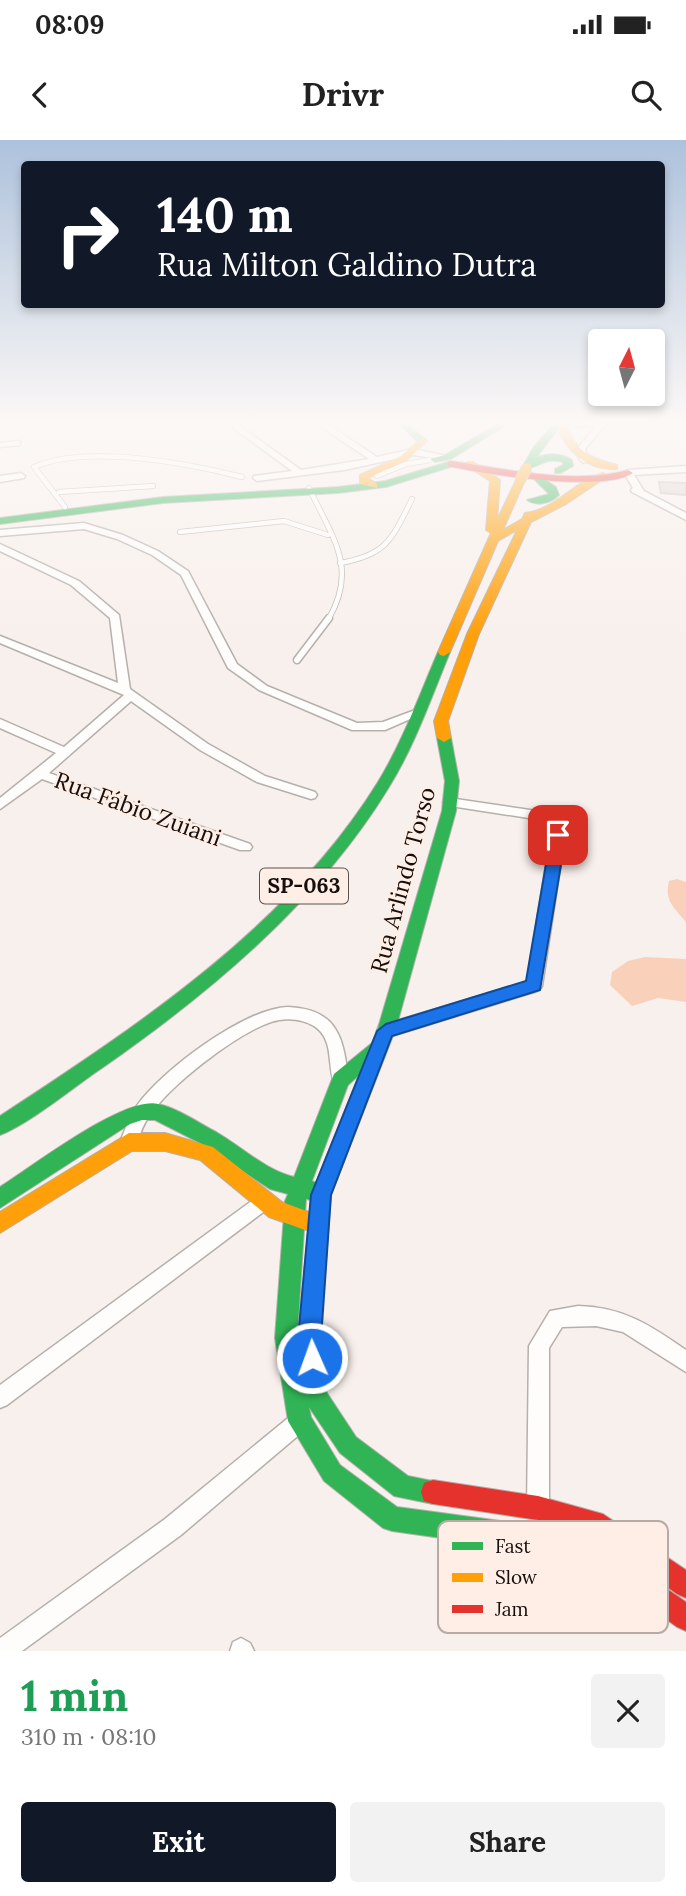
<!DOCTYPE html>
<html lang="en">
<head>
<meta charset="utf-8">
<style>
  :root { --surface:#fff; --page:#f2f2f2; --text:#222; --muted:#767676; --accent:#111827 }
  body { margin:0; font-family:Lora,serif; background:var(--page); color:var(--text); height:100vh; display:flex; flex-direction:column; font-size:26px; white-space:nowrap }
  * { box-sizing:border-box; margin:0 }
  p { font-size:23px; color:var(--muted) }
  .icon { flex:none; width:38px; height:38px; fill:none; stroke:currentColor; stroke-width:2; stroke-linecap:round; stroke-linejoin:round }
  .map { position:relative; height:1511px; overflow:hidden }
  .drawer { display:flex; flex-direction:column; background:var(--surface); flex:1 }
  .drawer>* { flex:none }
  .hud { position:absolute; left:21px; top:21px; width:644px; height:147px; border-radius:7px; box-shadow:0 4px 10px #0003; background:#111827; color:#fff; overflow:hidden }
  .needle { width:46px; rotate:6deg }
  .controls { position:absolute; left:588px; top:189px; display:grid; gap:14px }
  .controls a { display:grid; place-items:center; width:77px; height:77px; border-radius:7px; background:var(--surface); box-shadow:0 4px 10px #0003; font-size:35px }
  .pin { position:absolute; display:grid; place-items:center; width:60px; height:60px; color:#fff; margin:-30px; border-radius:14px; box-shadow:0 4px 10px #0006 }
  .me { position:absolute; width:77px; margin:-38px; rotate:358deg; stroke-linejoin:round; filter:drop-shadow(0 0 5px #0008) }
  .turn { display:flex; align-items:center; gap:24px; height:147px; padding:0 21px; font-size:32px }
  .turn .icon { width:91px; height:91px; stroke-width:2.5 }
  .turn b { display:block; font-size:49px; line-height:60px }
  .round { display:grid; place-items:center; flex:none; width:74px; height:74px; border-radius:7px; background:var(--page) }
  .headline { display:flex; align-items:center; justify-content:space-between; height:119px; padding:0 21px }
  h1 { font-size:42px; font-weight:700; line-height:52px; color:#1e9e55 }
  .action { display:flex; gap:14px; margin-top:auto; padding:14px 21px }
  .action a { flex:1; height:80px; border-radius:7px; background:var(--accent); color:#fff; font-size:28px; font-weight:700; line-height:80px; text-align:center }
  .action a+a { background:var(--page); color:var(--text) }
  .status { display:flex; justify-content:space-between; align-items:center; height:49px; padding:0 35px; background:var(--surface); direction:ltr }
  .status svg { height:19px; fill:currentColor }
  header { display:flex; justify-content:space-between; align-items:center; height:91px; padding:0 21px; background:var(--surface); font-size:32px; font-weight:700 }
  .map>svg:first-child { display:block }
</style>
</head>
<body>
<div class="status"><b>08:09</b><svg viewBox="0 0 49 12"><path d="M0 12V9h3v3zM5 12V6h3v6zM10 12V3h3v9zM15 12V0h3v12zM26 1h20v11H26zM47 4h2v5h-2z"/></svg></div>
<header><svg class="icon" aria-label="back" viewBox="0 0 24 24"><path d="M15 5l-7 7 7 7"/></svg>Drivr<svg class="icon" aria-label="search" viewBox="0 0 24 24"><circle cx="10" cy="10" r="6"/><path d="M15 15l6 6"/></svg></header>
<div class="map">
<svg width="686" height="1511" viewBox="0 0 686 1511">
  <rect width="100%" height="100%" fill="#f8f0ec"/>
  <path fill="#f9d1bb" d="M677,739L686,742V782C674,768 664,760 669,741Z
    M645,817L686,819V862L658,858L632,866L610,845L612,832L628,821Z"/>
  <path fill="#dbd4d1" stroke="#c3bcb9" stroke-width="2" d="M659,342L686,343V355L661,353Z"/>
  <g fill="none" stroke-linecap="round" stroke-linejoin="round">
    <defs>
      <path id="lane-far1" d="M377,336L406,324L430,320
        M309,348C332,397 359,428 328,480
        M59,352L153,346
        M65,367L34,327C87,304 187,323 242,337
        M180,392L284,381L328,395
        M340,423C387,415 392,399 412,359"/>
      <path id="lane" d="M297,520L329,478"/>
      <path id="street" d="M228,284H237L301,330L369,319L317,284H327L377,317L413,309L452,317L448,320L413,315L344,330L257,341L253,338L254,336L292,331Z
        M568,284H617L604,286L585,309L588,320L584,323L580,320L577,309L596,286H572Z
        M17,301H20V305L0,307V303Z
        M686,326V332L634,335L644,351L686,373V380L632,352L631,350L633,348L624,333L628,330Z
        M21,333L25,336L24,338L0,342V336Z
        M84,383L123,395L158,411L188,431L237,524L267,546L357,583L383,582L418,569L424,573L385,590H352L259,550L228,528L181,435L152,415L117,399L84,389L0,396V390Z
        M0,404L79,441L119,475L130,549L208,604L265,636L315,652L317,655L315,658L311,659L257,642L200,610L131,561L49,633L250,704L252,707L250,710H240L42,639L0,669V658L56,613L0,588V579L64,607L124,555L0,503V496L118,543L110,478L71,445L0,411Z
        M449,658L537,671L559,679L565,695L542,846L539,850L534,852L385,898L379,896L377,891L379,886L527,842L551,695L548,685L535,679L444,665L443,662L444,659Z
        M288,867C327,869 341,886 346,923C348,931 350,938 347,945L341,947L335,945C327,928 334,903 318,889C306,879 286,877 271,882C236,894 168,946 148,978C142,986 139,998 135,1008L129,1010L123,1008L120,1002C125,990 129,978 136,967C161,931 243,869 288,867Z
        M264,1052L270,1055L273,1061L270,1067L7,1265L0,1268V1245Z
        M578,1166C623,1167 650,1185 686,1210V1232L623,1192L596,1186L562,1187L549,1208V1369L546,1377L538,1380L530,1377L527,1369L529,1206L550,1171Z
        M300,1271L307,1274L310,1281L307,1288L181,1395L22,1511H0V1498L165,1379L293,1274Z
        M241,1498L250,1503L254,1511H230L233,1502Z"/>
      <path id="fast" d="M399,284H408L427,301L419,303Z
        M497,284H508L451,319L435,322L430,319L445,315Z
        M553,284H562L537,317C549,313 561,313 572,320L573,326L561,333H555V329L563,325V322C542,317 539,329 525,328L523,326L533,308Z
        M451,321L454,322V326L386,347L338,353L163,363L0,384V378L163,357L338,347L385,341Z
        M537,334L556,347L559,355C551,363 537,367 527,360L549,354L532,337Z
        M444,508L450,512C431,558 415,605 389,647C319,762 211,852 102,928C75,946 29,984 0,995V976C139,885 289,786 378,642C403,601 419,556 438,512Z
        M444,594L451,598L459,641L456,671L396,888L331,1055L320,1199L327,1253L356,1297L408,1336L442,1343L445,1352L442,1361L433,1364L394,1356L340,1313L309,1267L311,1277L340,1325L397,1367L553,1388L594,1404L598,1413L594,1422L585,1426L553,1414L392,1391L383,1388L324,1341L288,1281L275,1198L285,1061L288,1054L270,1049L202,1004L155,980H142L130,984L0,1068V1047C32,1027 124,956 158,964C177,968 199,983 216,992C242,1007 265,1030 294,1037L334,934L372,903L378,888L442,671L445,641L437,598ZM359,935L316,1043L312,1041L348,945ZM306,1059L311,1060L298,1199L299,1210L297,1198Z"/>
      <path id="slow" d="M557,284H566C574,311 592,319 617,325V329C588,331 564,311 557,284Z
        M422,298L427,301L407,320L368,338L377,344V348L360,344V335L401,316Z
        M467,322H473L500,340L497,380L517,338L525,340L503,390L522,379L525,373C555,370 574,341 603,333L608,336L566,364L531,382L479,494L448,581L451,598L444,602L437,598L434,581L467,494L517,390L498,401L450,512L444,516L440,515L438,512L491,393L486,390L490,341L467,326Z
        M129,993H165L213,1007L282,1062L312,1073L315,1080L312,1087L305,1090L269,1077L200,1020L165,1011H132L0,1093V1072Z"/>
      <path id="jam" d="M451,321C506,329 574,345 628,330L633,333C604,353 484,334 448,326V322Z
        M433,1340L538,1356L603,1374L686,1430V1458L677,1454L597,1397L538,1380L433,1364L424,1361L421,1352L424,1343Z
        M585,1400L612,1411L686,1462V1491L677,1487L595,1429L576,1422L572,1413L576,1404Z"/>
    </defs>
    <use href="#lane-far1" stroke="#b5b0ac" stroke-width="6"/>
    <use href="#lane" stroke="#b5b0ac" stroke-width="9"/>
    <use href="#street" stroke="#b5b0ac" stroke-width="3"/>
    <use href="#fast" stroke="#b5b0ac" stroke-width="2"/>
    <use href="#slow" stroke="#b5b0ac" stroke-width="2"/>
    <use href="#jam" stroke="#b5b0ac" stroke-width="2"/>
    <use href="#lane-far1" stroke="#fefdfc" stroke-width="4.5"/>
    <use href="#lane" stroke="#fefdfc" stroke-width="6"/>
    <use href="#street" fill="#fefdfc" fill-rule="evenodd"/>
    <use href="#fast" fill="#30b455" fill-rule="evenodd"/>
    <use href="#slow" fill="#ff9f0a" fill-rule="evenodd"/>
    <use href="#jam" fill="#e5322d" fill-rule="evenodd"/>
    <defs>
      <path id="slow-bridge" d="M520,340L527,328"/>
    </defs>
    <use href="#slow-bridge" stroke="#b5b0ac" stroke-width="12" stroke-linecap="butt"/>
    <use href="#slow-bridge" stroke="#ff9f0a" stroke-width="10"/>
  </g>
  <linearGradient id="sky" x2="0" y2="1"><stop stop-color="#adc2dc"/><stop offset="0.57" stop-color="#fcf8f6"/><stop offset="1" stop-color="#fcf8f6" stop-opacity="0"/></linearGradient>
  <rect width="686" height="496" fill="url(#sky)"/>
  <path fill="#1a73e8" stroke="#114b97" stroke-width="2" d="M558,690L566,695L540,850L392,896L331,1055L321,1199L323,1218L320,1226L312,1229L303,1226L298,1199L311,1055L377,891L386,884L526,841L551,695Z"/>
  <g text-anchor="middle" stroke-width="5" stroke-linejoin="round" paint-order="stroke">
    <rect fill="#feeee6" stroke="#5b524e" stroke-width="2" x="260" y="728.5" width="88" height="35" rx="5"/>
    <g font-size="21" font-weight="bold" fill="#150f0d">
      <text x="304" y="753">SP-063</text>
    </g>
    <g font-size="23" fill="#150f0d" stroke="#feeee6">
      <text transform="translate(138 669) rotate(20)" y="8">Rua Fábio Zuiani</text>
      <text transform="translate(403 740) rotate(-75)" y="8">Rua Arlindo Torso</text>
    </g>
  </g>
  <rect x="438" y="1381" width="230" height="112" rx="10" fill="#feeee6" stroke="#b8aba5" stroke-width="2"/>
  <rect x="452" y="1402" width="31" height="8" fill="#30b455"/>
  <rect x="452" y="1433" width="31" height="9" fill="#ff9f0a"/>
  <rect x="452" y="1465" width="31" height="8" fill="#e5322d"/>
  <g font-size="19" fill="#150f0d">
    <text x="495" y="1413">Fast</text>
    <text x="495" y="1444">Slow</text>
    <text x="495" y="1476">Jam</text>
  </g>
</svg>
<div class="controls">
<a><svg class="needle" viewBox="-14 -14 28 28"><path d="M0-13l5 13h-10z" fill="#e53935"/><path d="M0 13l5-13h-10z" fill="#767676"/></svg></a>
</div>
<div class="pin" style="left:558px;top:695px;background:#d93025"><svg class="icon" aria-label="arrive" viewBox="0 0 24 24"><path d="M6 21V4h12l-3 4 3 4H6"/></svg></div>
<svg class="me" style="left:312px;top:1218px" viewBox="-20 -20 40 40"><circle r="17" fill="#1a73e8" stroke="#fff" stroke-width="3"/><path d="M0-11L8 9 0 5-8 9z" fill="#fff"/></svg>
<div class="hud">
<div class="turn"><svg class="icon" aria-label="right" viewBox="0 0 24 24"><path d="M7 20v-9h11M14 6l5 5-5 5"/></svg><div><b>140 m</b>Rua Milton Galdino Dutra</div></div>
</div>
</div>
<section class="drawer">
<div class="headline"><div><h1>1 min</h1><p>310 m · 08:10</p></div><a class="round"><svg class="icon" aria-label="close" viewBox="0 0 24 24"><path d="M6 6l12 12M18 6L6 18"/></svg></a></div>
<div class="action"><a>Exit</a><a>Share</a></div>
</section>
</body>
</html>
